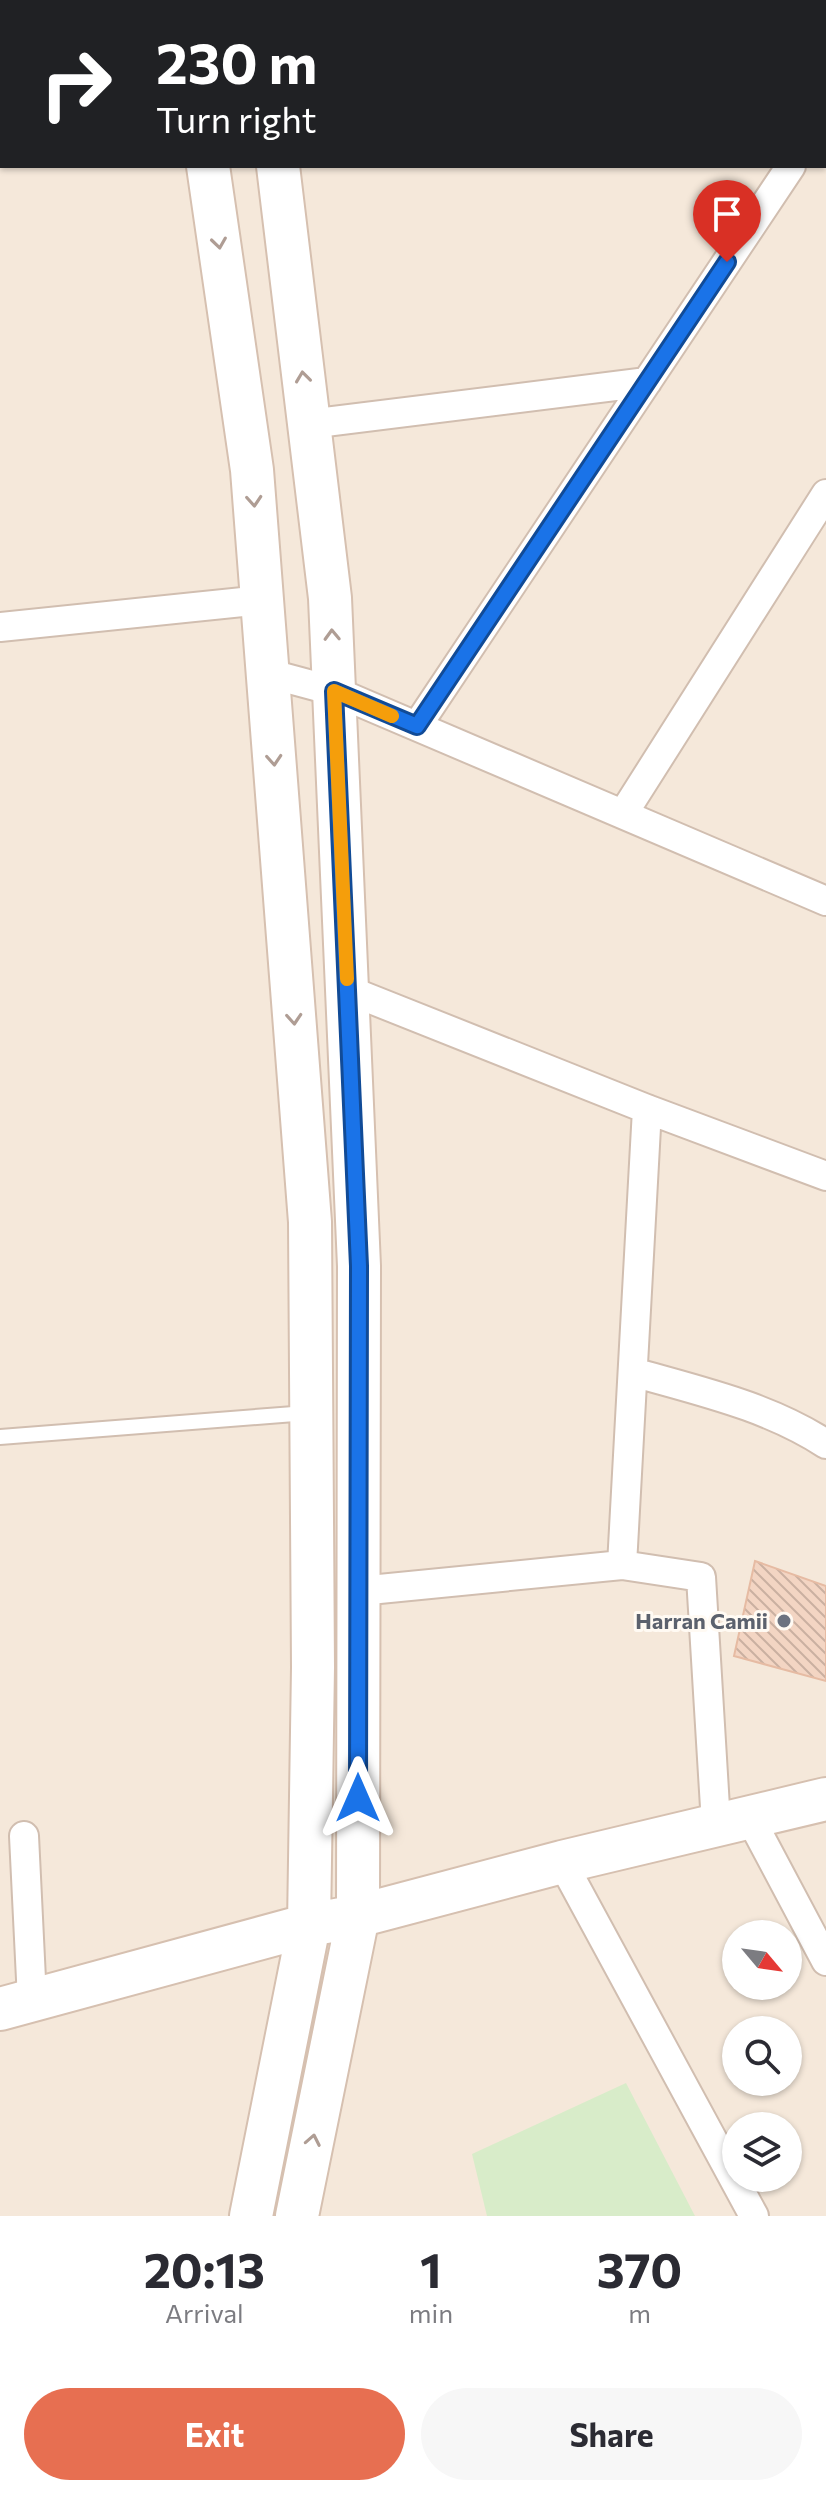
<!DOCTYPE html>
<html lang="en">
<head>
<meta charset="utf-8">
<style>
  :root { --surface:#fff; --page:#f7f7f7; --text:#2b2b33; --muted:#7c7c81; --accent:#e76f51 }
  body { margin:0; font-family:Commissioner,sans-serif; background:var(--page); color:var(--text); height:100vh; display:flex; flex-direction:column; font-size:30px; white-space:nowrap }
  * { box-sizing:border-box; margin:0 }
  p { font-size:26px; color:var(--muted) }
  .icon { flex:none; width:44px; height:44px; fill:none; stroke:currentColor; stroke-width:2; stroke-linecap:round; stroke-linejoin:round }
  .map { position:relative; height:2216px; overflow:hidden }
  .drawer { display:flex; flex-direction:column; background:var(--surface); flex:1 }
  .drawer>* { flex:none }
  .hud { position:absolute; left:0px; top:0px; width:826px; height:168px; box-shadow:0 2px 6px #0004; background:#202124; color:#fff; overflow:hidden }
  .needle { width:52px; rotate:119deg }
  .fabs { position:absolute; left:722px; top:1920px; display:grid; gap:16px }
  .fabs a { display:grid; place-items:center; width:80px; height:80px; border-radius:50%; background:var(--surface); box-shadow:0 2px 6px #0004; font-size:40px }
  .pin { position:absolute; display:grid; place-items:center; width:68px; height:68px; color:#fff; margin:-82px -34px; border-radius:50% 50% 50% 0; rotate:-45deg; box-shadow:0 0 8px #0007 }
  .pin .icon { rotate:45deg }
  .me { position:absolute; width:88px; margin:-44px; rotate:0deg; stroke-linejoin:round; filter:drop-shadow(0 0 6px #0008) }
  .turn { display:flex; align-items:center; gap:28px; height:168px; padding:0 24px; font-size:36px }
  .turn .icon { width:104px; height:104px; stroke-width:2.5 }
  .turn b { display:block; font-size:56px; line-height:68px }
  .eta { display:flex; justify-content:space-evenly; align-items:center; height:136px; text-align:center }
  .eta b { font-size:48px; font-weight:700; line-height:56px }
  .button { display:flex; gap:16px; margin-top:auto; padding:16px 24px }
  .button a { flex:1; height:92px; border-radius:48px; background:var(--accent); color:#fff; font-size:32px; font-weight:700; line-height:92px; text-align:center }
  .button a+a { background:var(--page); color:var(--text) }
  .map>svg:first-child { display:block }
</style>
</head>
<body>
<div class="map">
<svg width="826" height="2216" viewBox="0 0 826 2216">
  <defs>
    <pattern id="building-back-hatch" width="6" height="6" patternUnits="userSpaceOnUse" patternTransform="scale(2)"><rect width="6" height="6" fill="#f3d5c3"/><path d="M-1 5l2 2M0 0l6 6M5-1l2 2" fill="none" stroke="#cab0a1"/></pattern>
  </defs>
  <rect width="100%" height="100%" fill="#fdf6ec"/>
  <path fill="#f5e8da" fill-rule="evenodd" d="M0,0H826V2216H0ZM2,2H824V166H2ZM736,1934H788V1986H736ZM736,2030H788V2082H736ZM736,2126H788V2178H736Z"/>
  <path fill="#d8ecc9" d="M626,2083L695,2216H487L472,2154Z"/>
  <path fill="url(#building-back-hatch)" stroke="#e6bba3" stroke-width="2" d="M755,1561L826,1586V1681L734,1656Z"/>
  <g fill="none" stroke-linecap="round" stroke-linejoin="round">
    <defs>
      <path id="service" d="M0,1437L307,1413"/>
      <path id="minor" d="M83,2L85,0
        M529,2L530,0
        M0,97L2,95
        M824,117L826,114
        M309,424L647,382
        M0,627L262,600
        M267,673L334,691L826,901
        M417,726L791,166
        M623,814L826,494
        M348,990L647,1109L826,1176
        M647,1109L622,1565L701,1577L716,1824
        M633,1372C699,1391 768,1406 826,1444
        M359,1591L622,1565
        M749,1816L826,1961
        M24,1836L32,2000
        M562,1862L754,2216"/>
      <path id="secondary" d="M169,0L170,2
        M229,0L230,2
        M208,166L252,470L310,1222L313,1667L309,1925L251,2216
        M278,166L330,598L359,1266L358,1916L297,2216
        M0,2009L309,1925L358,1916L562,1862L826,1799"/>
    </defs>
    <use href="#service" stroke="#d1beb0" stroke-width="18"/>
    <use href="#minor" stroke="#d1beb0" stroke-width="32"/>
    <use href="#secondary" stroke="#d6c0b0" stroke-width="46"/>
    <use href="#service" stroke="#fff" stroke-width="14"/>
    <use href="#minor" stroke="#fff" stroke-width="28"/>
    <use href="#secondary" stroke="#fff" stroke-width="42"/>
  </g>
  <defs><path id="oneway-chevron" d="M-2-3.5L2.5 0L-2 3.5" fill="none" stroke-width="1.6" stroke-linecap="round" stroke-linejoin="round" transform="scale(2)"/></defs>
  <g stroke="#af9d94">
    <use href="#oneway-chevron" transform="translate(219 243) rotate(82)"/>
    <use href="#oneway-chevron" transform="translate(303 377) rotate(-97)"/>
    <use href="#oneway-chevron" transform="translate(254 501) rotate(86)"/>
    <use href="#oneway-chevron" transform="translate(332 635) rotate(-92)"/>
    <use href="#oneway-chevron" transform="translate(274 760) rotate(86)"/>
    <use href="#oneway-chevron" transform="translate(294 1019) rotate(86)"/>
    <use href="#oneway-chevron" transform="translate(313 2140) rotate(-79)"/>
  </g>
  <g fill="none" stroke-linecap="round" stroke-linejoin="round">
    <defs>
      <path id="route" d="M358,1798L359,1266L334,691L417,726L727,262"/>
    </defs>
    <use href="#route" stroke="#114b97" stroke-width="20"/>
    <use href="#route" stroke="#1a73e8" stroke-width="14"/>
    <path stroke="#f59e0b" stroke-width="14" d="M347,979L334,691L392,716"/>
  </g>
  <circle fill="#6b7280" stroke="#fffaf3" stroke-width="3" cx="784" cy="1621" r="8"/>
  <g text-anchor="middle" stroke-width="6" stroke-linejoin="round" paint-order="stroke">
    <g font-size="22" font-weight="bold" fill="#5b616d" stroke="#fffaf3" text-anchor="end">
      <text x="768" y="1629">Harran Camii</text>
    </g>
  </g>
</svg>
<div class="fabs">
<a><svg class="needle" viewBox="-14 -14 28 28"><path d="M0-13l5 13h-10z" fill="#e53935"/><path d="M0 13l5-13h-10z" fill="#7c7c81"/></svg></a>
<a><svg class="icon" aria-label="search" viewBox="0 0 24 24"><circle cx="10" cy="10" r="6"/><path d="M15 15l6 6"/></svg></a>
<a><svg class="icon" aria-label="layers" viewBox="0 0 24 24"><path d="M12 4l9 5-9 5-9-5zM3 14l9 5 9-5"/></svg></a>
</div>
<div class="pin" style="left:727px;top:262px;background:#d93025"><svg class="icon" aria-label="arrive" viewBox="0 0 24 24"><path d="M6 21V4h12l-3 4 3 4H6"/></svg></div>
<svg class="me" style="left:358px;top:1798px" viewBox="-20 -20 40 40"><path d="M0-17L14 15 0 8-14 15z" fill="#1a73e8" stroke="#fff" stroke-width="4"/></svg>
<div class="hud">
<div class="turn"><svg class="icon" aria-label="right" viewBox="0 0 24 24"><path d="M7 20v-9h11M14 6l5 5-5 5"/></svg><div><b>230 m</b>Turn right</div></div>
</div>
</div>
<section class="drawer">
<div class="eta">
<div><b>20:13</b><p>Arrival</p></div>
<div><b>1</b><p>min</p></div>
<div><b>370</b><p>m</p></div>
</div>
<div class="button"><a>Exit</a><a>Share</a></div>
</section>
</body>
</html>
